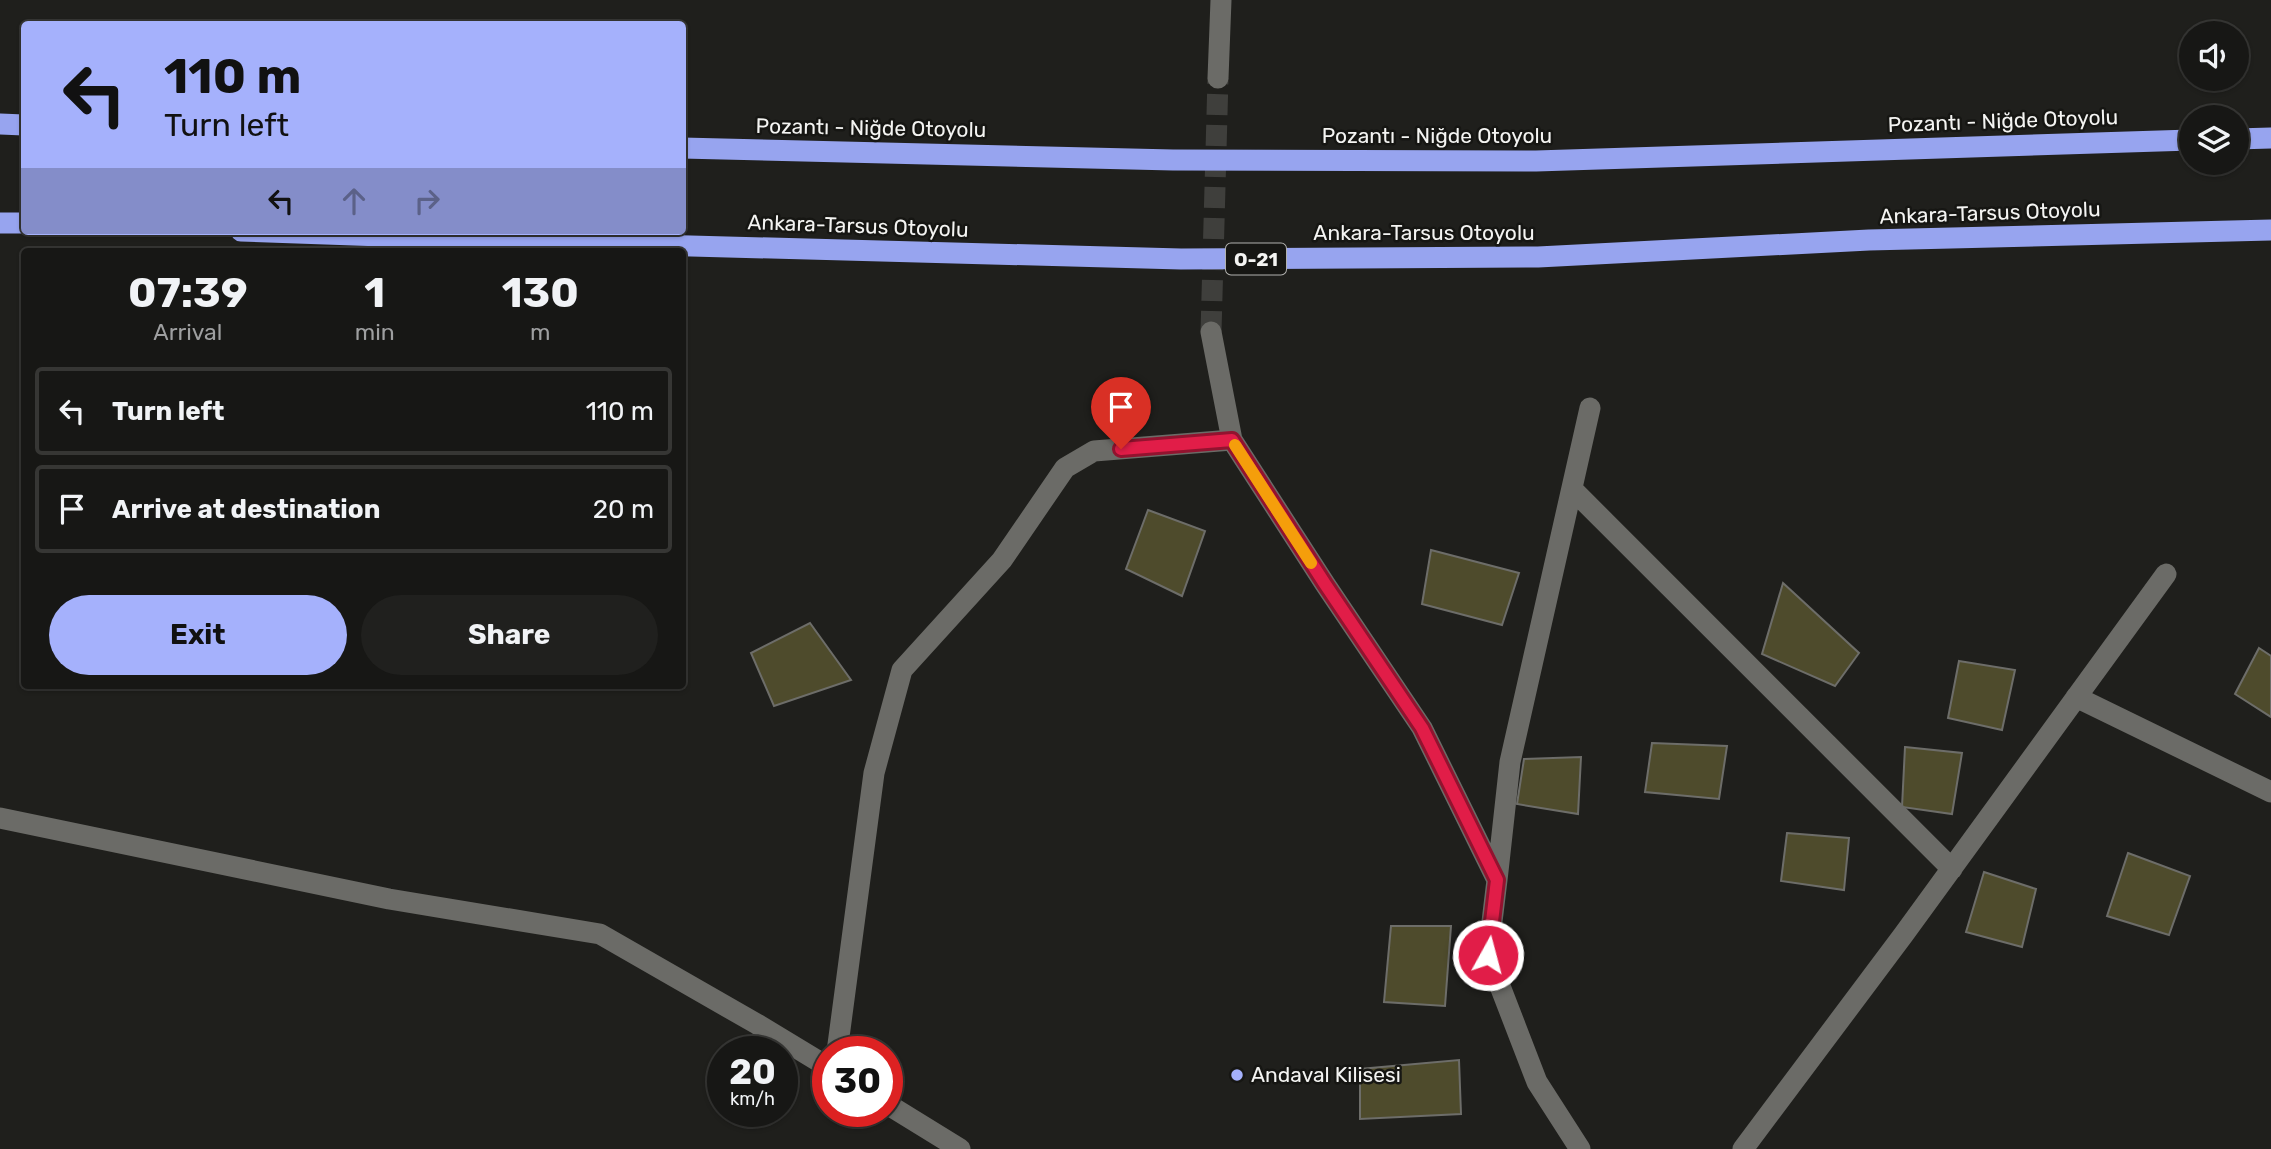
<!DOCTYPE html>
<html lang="en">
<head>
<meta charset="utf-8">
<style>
  :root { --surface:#171715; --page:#20201e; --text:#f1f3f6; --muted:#9e9fa0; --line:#363634; --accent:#a5b1fc }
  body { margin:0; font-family:Rubik,sans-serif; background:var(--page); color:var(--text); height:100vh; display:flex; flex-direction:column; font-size:26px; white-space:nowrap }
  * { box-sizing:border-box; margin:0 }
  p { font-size:23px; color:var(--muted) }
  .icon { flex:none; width:38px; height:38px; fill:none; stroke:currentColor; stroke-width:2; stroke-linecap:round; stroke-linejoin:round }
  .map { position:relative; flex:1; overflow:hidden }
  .sheet { position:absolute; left:21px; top:248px; width:665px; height:441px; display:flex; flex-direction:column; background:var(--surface); border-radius:7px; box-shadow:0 2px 5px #0004,0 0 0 2px var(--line) }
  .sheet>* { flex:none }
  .top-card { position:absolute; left:21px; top:21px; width:665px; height:214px; border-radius:7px; box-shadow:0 2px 5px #0004,0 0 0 2px var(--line); background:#a5b1fc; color:#111; overflow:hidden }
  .buttons { position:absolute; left:2179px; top:21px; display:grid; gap:14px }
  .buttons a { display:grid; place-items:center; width:70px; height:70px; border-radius:50%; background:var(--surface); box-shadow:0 2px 5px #0004,0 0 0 2px var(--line); font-size:35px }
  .speed { position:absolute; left:707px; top:1036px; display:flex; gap:14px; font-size:35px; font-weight:700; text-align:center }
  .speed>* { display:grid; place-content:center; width:91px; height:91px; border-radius:50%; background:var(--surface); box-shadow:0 2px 5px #0004,0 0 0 2px var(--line); line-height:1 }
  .speed small { font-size:18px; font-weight:400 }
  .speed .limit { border:10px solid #d22; background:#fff; color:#111 }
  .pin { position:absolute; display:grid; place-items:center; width:60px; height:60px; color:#fff; margin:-72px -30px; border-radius:50% 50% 50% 0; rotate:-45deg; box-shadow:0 0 7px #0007 }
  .pin .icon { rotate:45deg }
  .me { position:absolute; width:77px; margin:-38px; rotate:7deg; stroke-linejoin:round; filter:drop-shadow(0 0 5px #0008) }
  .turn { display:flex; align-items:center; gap:24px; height:147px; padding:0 28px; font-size:32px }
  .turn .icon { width:91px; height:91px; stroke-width:2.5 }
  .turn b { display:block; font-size:49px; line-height:60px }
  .lanes { display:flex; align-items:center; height:66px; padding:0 28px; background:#0003; justify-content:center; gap:35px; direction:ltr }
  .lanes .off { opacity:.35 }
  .eta { display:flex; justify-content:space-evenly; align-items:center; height:119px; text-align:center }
  .eta b { font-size:42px; font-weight:700; line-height:49px }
  .primary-button { display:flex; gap:14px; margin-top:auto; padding:14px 28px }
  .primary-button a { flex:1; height:80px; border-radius:42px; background:var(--accent); color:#111; font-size:28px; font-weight:700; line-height:80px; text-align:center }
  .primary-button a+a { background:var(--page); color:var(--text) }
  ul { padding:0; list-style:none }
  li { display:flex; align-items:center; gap:21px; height:88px; margin:0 14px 10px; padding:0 14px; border:4px solid var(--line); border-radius:7px }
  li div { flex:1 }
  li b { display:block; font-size:26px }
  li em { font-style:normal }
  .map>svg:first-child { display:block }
</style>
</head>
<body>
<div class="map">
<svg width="2271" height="1149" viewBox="0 0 2271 1149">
  <rect width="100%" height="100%" fill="#1f1f1c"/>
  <path fill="#4e4b2c" stroke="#6d6d69" stroke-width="2" d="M1148,510L1205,531L1182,596L1126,569Z
    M1431,550L1519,573L1502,625L1422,604Z
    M1783,583L1859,653L1835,686L1762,654Z
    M810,623L851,680L774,706L751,653Z
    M2259,648L2271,656V717L2235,694Z
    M1959,661L2015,670L2002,730L1948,718Z
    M1652,743L1727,746L1719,799L1645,792Z
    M1905,747L1962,753L1952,814L1902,807Z
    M1581,757L1578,814L1517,804L1524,759Z
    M1787,833L1849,838L1844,890L1781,881Z
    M2128,853L2190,876L2169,935L2107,916Z
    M1984,872L2036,889L2022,947L1966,932Z
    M1391,926H1451L1445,1006L1384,1002Z
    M1459,1060L1461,1114L1360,1119V1069Z"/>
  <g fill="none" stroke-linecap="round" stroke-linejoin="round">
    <path stroke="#3f3f3c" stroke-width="21" stroke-dasharray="21 10" stroke-linecap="butt" d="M1211,332L1218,78"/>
    <path stroke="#6b6b67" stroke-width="21" d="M1211,332L1232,440L1325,584L1422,728L1497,880L1488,955L1537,1082L1580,1149
      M1572,489L1952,869
      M2076,697L2271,792
      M0,818L389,899L600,934L757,1024L828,1067
      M1497,880L1510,762L1590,408
      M837,1052L874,773L902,670L1002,560L1065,468L1094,451L1232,440
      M887,1104L960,1149
      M1743,1149L1904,934L2166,574"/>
    <path stroke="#6b6b67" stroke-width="21" d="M1218,78L1221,0"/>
    <path stroke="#97a4ef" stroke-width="21" d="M0,124L24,125
      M2236,139L2271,138
      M682,148L1173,160L1536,161L2191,140
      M0,223H24
      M241,231L581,243L1181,259L1538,257L1869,240L2271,230"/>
  </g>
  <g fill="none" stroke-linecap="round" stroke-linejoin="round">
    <defs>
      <path id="route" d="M1121,449L1232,440L1325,584L1422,728L1497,880L1488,955"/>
    </defs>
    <use href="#route" stroke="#92132f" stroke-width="18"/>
    <use href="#route" stroke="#e11d48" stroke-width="12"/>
    <path stroke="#f59e0b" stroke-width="12" d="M1235,445L1311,563"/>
  </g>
  <circle fill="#a5b1fc" stroke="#161613" stroke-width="2.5" cx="1237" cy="1075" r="7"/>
  <g text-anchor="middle" stroke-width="5" stroke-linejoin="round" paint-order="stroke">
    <rect fill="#161613" stroke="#b1b1af" stroke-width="2" x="1226" y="243.5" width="60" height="31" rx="5"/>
    <g font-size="19" font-weight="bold" fill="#f4f4f2">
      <text x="1256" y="266">O-21</text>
    </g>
    <g font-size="21" fill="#f4f4f2" stroke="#161613">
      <text transform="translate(2003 121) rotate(-2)" y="7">Pozantı - Niğde Otoyolu</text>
      <text transform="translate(871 128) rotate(1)" y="7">Pozantı - Niğde Otoyolu</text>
      <text x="1437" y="143">Pozantı - Niğde Otoyolu</text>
      <text transform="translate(1990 213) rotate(-2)" y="7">Ankara-Tarsus Otoyolu</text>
      <text transform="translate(858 226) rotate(2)" y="7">Ankara-Tarsus Otoyolu</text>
      <text x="1424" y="240">Ankara-Tarsus Otoyolu</text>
    </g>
    <g font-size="21" fill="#f4f4f2" stroke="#161613" text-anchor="start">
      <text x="1251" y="1082">Andaval Kilisesi</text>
    </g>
  </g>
</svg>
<div class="buttons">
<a><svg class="icon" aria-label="sound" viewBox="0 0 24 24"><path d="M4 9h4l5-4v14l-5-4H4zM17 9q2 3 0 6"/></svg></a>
<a><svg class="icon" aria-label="layers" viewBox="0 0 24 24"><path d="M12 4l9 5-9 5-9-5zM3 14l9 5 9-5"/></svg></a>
</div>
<div class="speed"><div>20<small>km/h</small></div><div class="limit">30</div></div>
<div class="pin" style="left:1121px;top:449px;background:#d93025"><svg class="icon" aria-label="arrive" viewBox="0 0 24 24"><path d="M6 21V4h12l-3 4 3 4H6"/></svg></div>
<svg class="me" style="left:1488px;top:955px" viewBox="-20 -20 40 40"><circle r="17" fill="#e11d48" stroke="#fff" stroke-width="3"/><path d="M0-11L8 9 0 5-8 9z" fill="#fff"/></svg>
<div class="top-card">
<div class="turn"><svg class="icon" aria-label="left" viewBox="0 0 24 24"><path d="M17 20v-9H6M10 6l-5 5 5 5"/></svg><div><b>110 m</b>Turn left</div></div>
<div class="lanes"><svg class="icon" aria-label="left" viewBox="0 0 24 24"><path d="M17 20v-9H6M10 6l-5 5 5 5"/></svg><svg class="icon off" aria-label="ahead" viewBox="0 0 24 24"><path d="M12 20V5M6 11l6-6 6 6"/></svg><svg class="icon off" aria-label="right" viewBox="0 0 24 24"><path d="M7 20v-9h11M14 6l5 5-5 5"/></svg></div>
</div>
<section class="sheet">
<div class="eta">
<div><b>07:39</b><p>Arrival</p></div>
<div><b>1</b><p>min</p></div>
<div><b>130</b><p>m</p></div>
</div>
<ul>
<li><svg class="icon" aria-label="left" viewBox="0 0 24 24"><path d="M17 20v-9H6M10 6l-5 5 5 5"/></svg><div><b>Turn left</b></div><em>110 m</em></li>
<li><svg class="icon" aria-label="arrive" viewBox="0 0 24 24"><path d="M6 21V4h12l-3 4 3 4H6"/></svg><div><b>Arrive at destination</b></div><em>20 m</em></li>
</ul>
<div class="primary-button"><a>Exit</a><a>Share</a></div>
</section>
</div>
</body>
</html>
